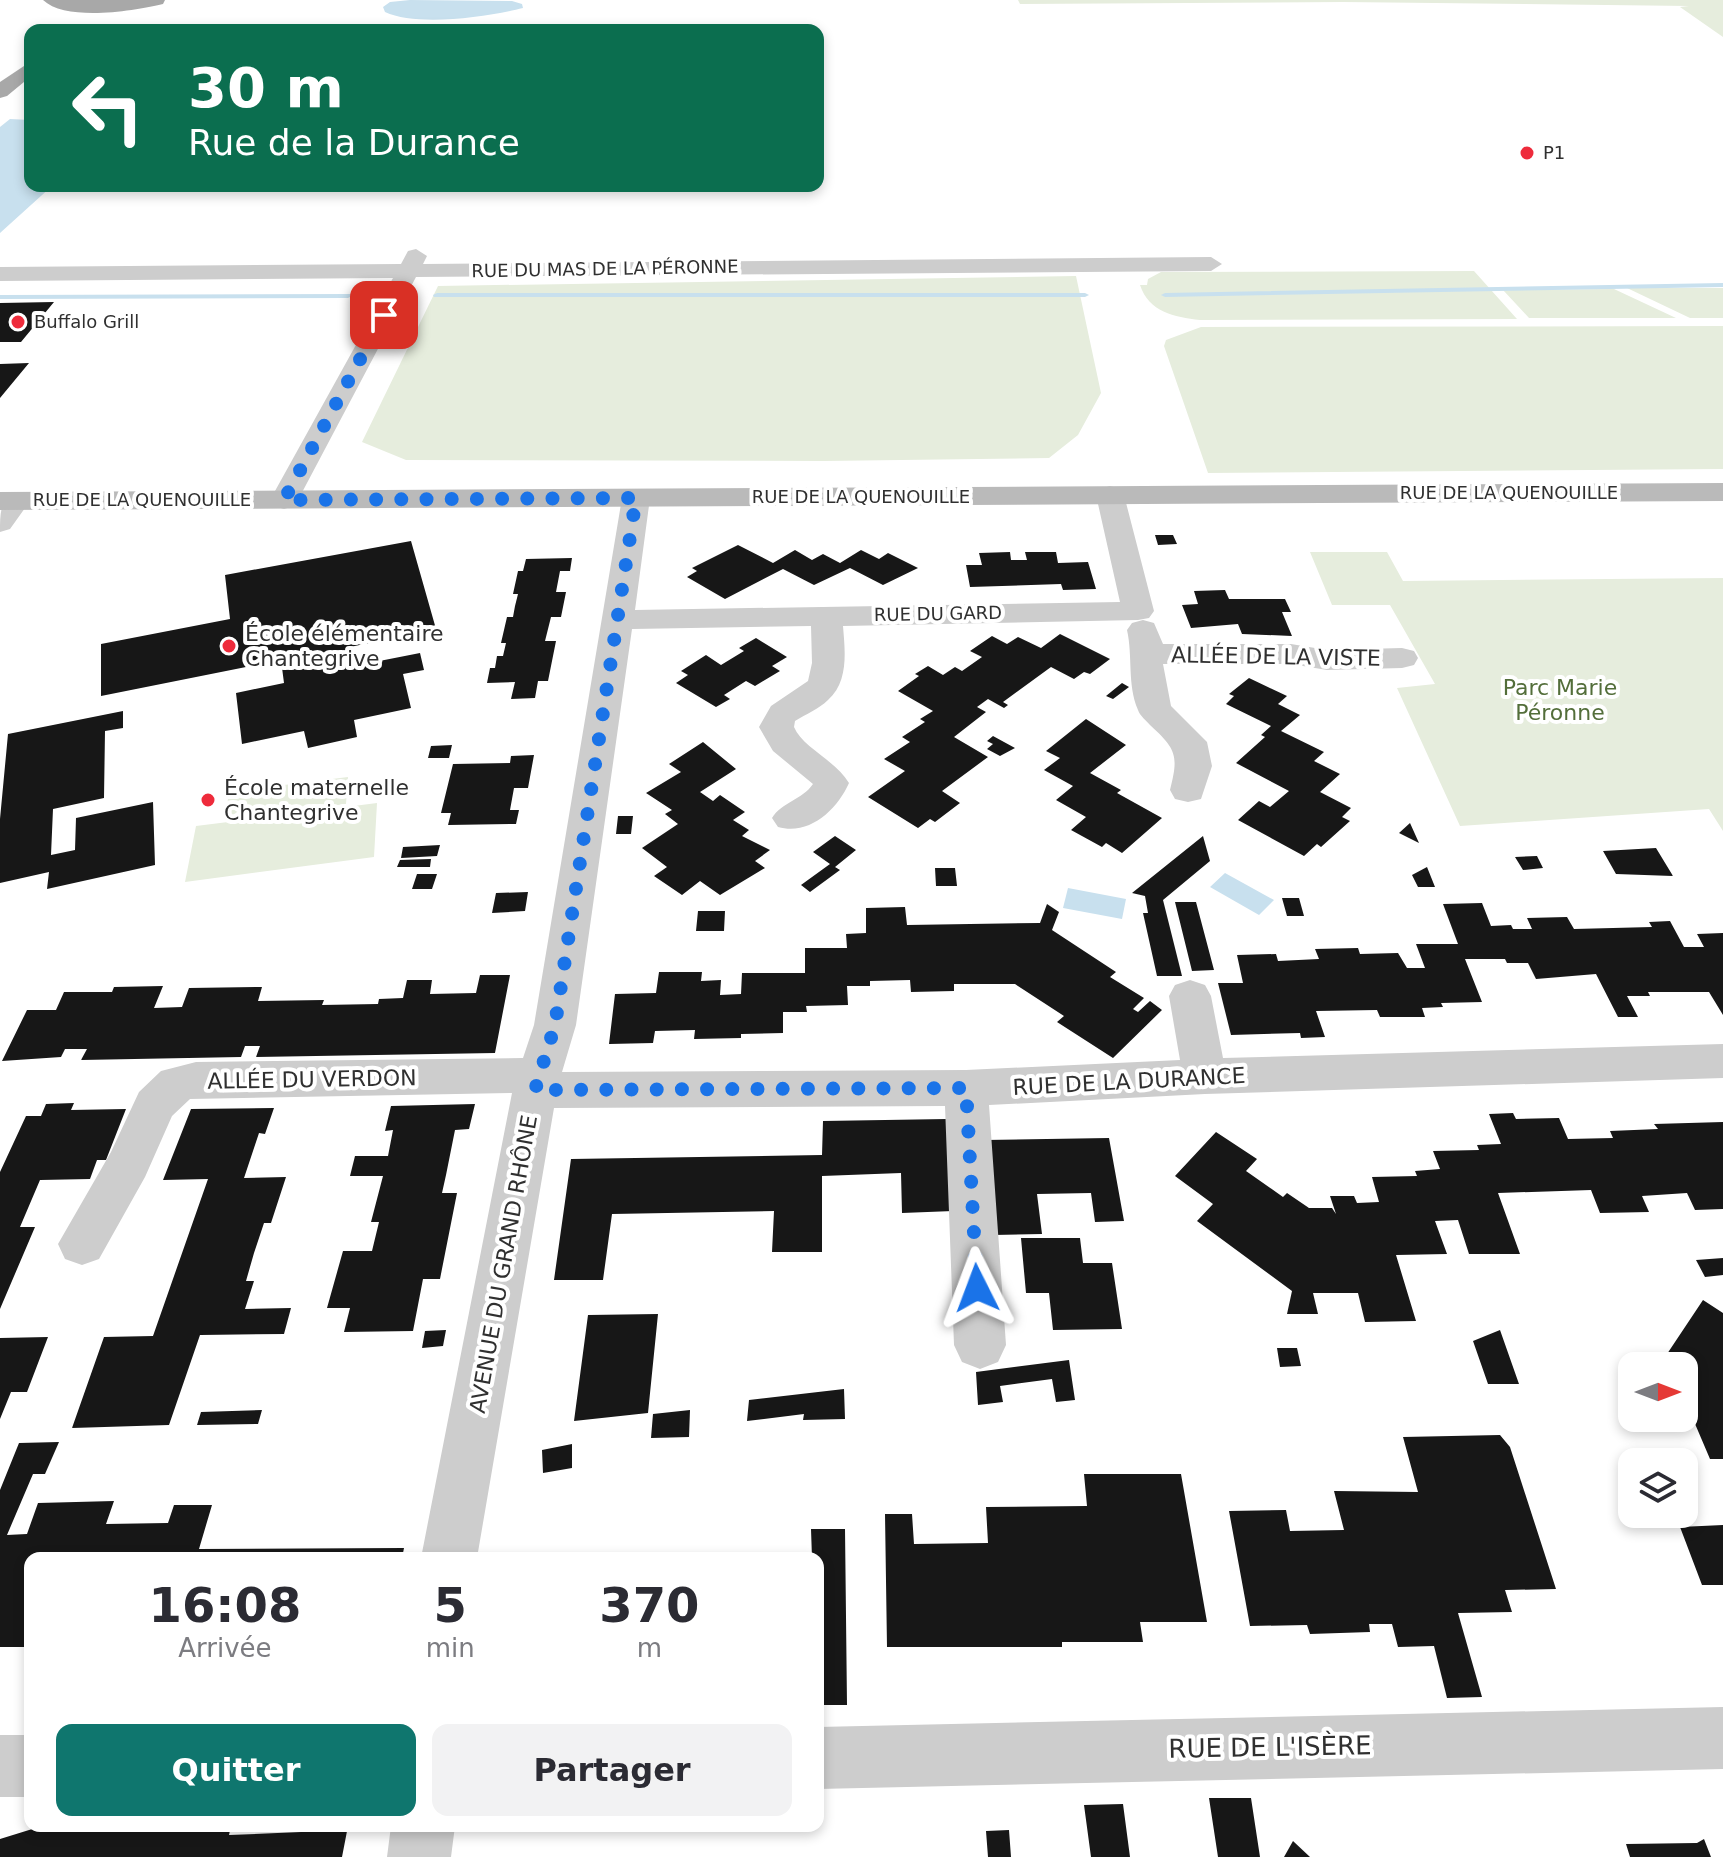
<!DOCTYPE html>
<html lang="fr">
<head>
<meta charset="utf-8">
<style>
  :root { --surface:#fff; --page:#f2f2f3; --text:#2b2b33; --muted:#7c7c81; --accent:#0f766e }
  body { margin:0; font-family:"DejaVu Sans",sans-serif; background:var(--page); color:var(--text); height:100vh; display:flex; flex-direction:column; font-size:30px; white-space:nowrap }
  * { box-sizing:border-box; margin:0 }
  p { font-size:26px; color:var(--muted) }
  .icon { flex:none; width:44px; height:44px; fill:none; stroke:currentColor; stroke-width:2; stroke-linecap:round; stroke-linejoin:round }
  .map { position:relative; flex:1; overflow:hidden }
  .drawer { position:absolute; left:24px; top:1552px; width:800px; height:280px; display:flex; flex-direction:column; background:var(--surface); border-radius:16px; box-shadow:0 4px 12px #0003 }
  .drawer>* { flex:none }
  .banner { position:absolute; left:24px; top:24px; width:800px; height:168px; border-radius:16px; box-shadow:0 4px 12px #0003; background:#0b6e4f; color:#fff; overflow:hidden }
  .needle { width:52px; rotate:90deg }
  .fabs { position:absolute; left:1618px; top:1352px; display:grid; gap:16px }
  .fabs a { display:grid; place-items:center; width:80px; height:80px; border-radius:16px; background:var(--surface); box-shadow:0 4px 12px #0003; font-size:40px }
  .pin { position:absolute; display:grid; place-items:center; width:68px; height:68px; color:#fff; margin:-34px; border-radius:16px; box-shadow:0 4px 12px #0006 }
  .me { position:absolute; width:88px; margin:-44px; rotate:357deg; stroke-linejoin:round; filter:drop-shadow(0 0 6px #0008) }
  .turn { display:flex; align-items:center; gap:28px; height:168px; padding:0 32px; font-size:36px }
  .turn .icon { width:104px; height:104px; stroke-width:2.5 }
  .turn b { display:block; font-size:56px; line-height:68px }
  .eta { display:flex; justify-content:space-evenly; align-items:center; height:136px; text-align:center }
  .eta b { font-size:48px; font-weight:700; line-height:56px }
  .action { display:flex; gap:16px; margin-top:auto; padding:16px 32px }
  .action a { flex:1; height:92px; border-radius:16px; background:var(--accent); color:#fff; font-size:32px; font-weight:700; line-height:92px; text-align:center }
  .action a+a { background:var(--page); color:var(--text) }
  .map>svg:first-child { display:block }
</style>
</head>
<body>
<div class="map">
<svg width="1723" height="1857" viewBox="0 0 1723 1857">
  <rect width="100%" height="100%" fill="#fff"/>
  <path fill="#e6eddd" d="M1018,0H1723V37L1680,7L1689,6L1343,2L1020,4Z
    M1474,271L1517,319L1200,320C1174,317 1149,312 1140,285H1147L1148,279L1161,272Z
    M1076,276L1101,393L1078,435L1049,458L823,461L406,460L362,442L438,286Z
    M1627,288H1723V318H1690Z
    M1614,289L1676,318H1529L1503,290Z
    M1723,326V469L1208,473L1164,346L1166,340L1201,327Z
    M1310,552H1387L1403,581L1723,578V831L1709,809L1460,826L1397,688L1435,684L1390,605H1332Z
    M348,777L346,804L225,819L229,792Z
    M377,803L374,857L185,882L196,826Z"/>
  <path fill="#c8e0ee" d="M410,0L512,1L522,4L523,8C488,17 417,27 385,12L383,7L390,2Z
    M10,119L30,120V186H52L0,233V127Z
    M1225,873L1274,900L1259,915L1210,887Z
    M1068,888L1126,899L1122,919L1063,908Z"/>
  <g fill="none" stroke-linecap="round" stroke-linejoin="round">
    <path fill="#c8e0ee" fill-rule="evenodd" d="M1723,283V287L1165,297L1161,295L1165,293Z
      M437,293H1085L1089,295L1085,297H434L433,295Z
      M351,294L352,296L348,298L0,299V295Z"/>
  </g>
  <path fill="#171717" d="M54,302L21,342H0V303Z
    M29,363L0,398V364Z
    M1155,535H1173L1177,544L1158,545Z
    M411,541L436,629L350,647L354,666L420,653L424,670L403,674L411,708L354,720L357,737L308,748L304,731L242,744L236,693L284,683L281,660L101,696V644L230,619L225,575Z
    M738,545L773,563L795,550L812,560L823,554L840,563L861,550L879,559L888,553L918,568L883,585L850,568L814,585L783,569L725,599L687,577L697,571L692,568Z
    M1010,552L1011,560H1027L1025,552H1056L1058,563L1088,562L1096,589L1063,590L1061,584L970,587L966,565H982L979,553Z
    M572,558L570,571H560L556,592H566L561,617H551L545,641H556L548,681H538L535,698L511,699L515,682L487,683L490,668H495L497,656H503L506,643H501L507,617H513L515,606L518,594H513L518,571H523L526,559Z
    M1225,590L1229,599H1285L1291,612H1282L1292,636L1242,634L1238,624L1191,628L1182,605L1198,604L1194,591Z
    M1060,634L1110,659L1090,674L1084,672L1074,679L1051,667L1003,702L1008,705L1004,708L988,699L977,707L986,712L954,737L988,757L942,791L960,803L935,822L930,819L918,828L868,797L905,771L884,759L910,742L902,737L925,722L920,719L933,711L898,691L919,676L915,674L928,666L943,675L955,667L962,671L982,657L970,651L992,636L1007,644L1018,637L1041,648Z
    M756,638L787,657L772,666L780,671L755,686L746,681L724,695L730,699L716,707L676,683L688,675L681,671L706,655L721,665L744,651L739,648Z
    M1249,678L1287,696L1278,704L1300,715L1281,731L1324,752L1314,761L1340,774L1320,792L1351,808L1342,817L1350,821L1321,847L1317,844L1304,856L1238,820L1259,801L1270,807L1289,791L1236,763L1265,737L1261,735L1271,726L1226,704L1234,696L1229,694Z
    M1122,683L1129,687L1113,699L1106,696Z
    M123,711V728L105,731L104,798L53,809L51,855L75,850L76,818L153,802L155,865L47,889L49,872L0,883V819L8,734Z
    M1086,719L1126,745L1090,773L1121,790L1117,793L1162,818L1122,853L1106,843L1102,847L1071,830L1086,817L1056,800L1073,786L1044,770L1060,758L1046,751Z
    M993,736L1015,748L1000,756L987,749L993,744L987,741Z
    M703,742L736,769L700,792L713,801L720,795L745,812L733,820L749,830L742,836L770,850L755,861L765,868L720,895L700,881L682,895L654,876L667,867L642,848L678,824L665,814L672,810L646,793L681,772L669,764Z
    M452,745L449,758H428L431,746Z
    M534,755L528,788H514L510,810H519L516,824L448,825L451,813H441L453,764L510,763L511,756Z
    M618,816H633L631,834H616Z
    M1410,823L1419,843L1399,833Z
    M835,836L856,850L835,867L840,870L810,892L801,885L830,864L813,852Z
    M1203,836L1210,861L1163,900L1182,976H1157L1143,913H1148L1145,896L1132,893Z
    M440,845L437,856L401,858L403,847Z
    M1656,848L1673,876L1616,874L1603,851Z
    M1537,856L1543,868L1523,870L1515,857Z
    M431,859L430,867H397L400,860Z
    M1427,867L1435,887H1418L1412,875Z
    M935,868H955L957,886H936Z
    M417,874H437L432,889H412Z
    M528,892L525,911L492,913L496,893Z
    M1282,898H1299L1304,916H1287Z
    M1175,902H1196L1214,970L1192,971Z
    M1482,903L1491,926L1511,925L1513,929H1532L1527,918L1567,917L1574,929L1652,927L1649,922L1670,921L1684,947H1704L1697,934L1723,933V1015L1709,992H1648L1650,996H1627L1638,1017H1618L1596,974L1536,979L1528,963H1507L1505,959H1465L1482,1002L1441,1003L1443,1007L1422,1008L1425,1017H1380L1377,1010L1316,1011L1325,1037L1301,1038L1300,1033L1231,1035L1218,983H1243L1237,955L1276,954L1278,961L1319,959L1315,949L1358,948L1360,954L1398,953L1407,968H1425L1416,944H1458L1443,904Z
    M1047,904L1059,912L1052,930L1116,972L1110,977L1144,998L1133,1009L1138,1012L1150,1001L1162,1010L1113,1058L1057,1022L1064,1016L1015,984H954V991L911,992L910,980L870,981V986H847L848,1005L806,1006L807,1012H783V1033L741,1034V1038L694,1039L695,1030L655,1031L653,1043L609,1044L615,994L656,993L659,972H702L701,981L721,980L720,995L741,994L742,973H805V948H847L846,934L866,933V908L905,907L907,925L1040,923Z
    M698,911H725L724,931H696Z
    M480,975H510L495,1053L256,1057L260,1046H245L241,1057L81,1060L87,1049H65L61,1057L2,1061L27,1010H56L64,992H112L114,987L163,986L154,1008L182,1007L189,988L262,987L258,1001L324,1000L322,1005L378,1004L379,999L403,998L407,980H432L430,994L476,993Z
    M74,1103L71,1110L126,1109L106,1160H97L90,1179L40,1180L20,1227H35L0,1309V1172L26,1116H41L46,1104Z
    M475,1104L469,1129L455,1130L446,1175L442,1193H457L440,1279H423L413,1331L344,1332L350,1308H327L343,1251H372L379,1222H371L383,1176H350L355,1156H388L393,1130L385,1131L391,1106Z
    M274,1108L265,1134L259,1133L244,1178L286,1177L271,1223H264L254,1253L246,1281H254L245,1309L291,1308L284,1334L200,1335L169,1425L72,1428L104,1337L153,1336L208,1179L163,1180L191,1109Z
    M1513,1113L1516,1119L1559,1118L1568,1139L1613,1138L1610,1131L1658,1129L1654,1124L1723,1122V1209L1695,1210L1687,1193L1642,1196L1649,1212L1600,1213L1591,1190L1498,1193L1520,1254H1469L1458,1220L1435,1221L1447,1254L1396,1255L1416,1321L1365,1322L1358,1293H1313L1318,1314H1287L1292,1291L1197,1221L1213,1204L1175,1176L1216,1132L1257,1159L1246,1171L1283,1197L1287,1193L1309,1208H1332L1336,1214L1330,1196H1354L1357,1203L1379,1202L1372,1177L1417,1176L1415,1171L1440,1169L1433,1151L1479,1150L1477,1145L1501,1144L1489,1114Z
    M947,1119L953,1211L902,1213L901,1173L822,1176V1252H772L774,1211L612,1214L603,1280H554L571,1159L822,1155L823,1121Z
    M1109,1138L1124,1221L1095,1222L1091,1193L1037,1194L1042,1234L993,1235L985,1140Z
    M1021,1238H1080L1083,1263H1112L1122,1329L1053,1330L1049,1293H1026Z
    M1723,1258V1275L1705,1277L1696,1260Z
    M1703,1300L1723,1313V1459H1710L1684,1398V1366H1659Z
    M658,1314L648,1413L574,1421L588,1315Z
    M446,1330L443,1346L422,1348L425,1331Z
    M1500,1330L1519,1384H1488L1473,1341Z
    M48,1337L27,1392H11L0,1419V1338Z
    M1277,1348H1297L1301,1366L1280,1367Z
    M1069,1360L1075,1400L1056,1402L1052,1379L1000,1386L1003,1402L978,1405L976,1372Z
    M844,1389L845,1419L803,1420L804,1414L747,1421L749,1400Z
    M262,1410L258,1424L197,1425L201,1412Z
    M690,1410L689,1437L651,1438L653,1414Z
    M1500,1435L1510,1447L1556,1589L1505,1590L1512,1612L1458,1613L1482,1697L1447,1698L1434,1646L1398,1647L1392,1624H1369L1370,1632L1310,1634L1307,1625L1250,1626L1229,1511L1286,1510L1290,1531L1344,1530L1334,1491L1418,1492L1403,1437Z
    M59,1442L45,1474H33L7,1535L27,1534L38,1503L114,1501L106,1524L168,1523L174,1505H212L199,1549L404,1548L402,1558H30V1647H0V1490L19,1443Z
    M572,1444V1468L543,1473L542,1450Z
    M1084,1474H1181L1207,1622H1140L1143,1642H1062V1647H887L885,1514H912L914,1544L988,1543L986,1507L1087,1506Z
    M1723,1525V1585H1702L1680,1527Z
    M811,1529H845L847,1705H818V1558H812Z
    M1209,1798H1251L1260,1857H1218Z
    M1123,1804L1130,1857H1091L1084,1805Z
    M42,1826H231L229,1835L301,1832L303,1826H348L342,1857H0V1839Z
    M1009,1830L1011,1857H988L986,1831Z
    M1704,1839L1711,1857H1630L1626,1844L1697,1843Z
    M1293,1841L1310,1857H1284Z"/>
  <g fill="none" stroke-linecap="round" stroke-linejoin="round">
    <path fill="#cdcdcd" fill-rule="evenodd" d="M416,249L427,256L423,264L1211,257L1222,264L1211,271L416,277L298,500L294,506L284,509L274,506L270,500L393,278L0,281V267L401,264L408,251Z
      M1110,486L1120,489L1124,495L1154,611L1149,618L1138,620L843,626C845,651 849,681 828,700C819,709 806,714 795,721L794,727C802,747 835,760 849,783C837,810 809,836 778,827L772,818C782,802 802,800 813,784L773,751L759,727L771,706L808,681L812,663L811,626L632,629L576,1025L562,1072L966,1070L1180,1060L1169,996L1175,985L1190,980L1205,985L1211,996L1223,1058L1723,1044V1078L1205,1094L989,1105L1006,1345L998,1362L980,1369L962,1362L954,1345L945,1106L554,1108L477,1558H421L512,1093L190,1099L172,1116L145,1177L99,1259L82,1265L65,1259L58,1244L111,1152L139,1092L161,1071L196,1062L523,1058L534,1025L622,498L626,492L636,489L646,492L650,498L635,610L1120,602L1096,495L1100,489Z
      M16,492L26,495L30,501L10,529L0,532C0,514 0,497 16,492Z
      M1143,620L1154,623L1163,644H1291L1327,650L1402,648L1414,651L1418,658L1414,665L1402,668L1327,670L1291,664H1163L1171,706L1207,742L1212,766L1201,799L1188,802L1175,799L1170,790C1179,755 1176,749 1150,725C1146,720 1140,716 1138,710C1127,684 1133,657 1127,630L1132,623Z
      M1723,1707V1769L818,1789V1727Z
      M0,1735H30V1797H0Z
      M391,1826H455L451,1857H387Z"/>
    <path fill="#bababa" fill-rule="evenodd" d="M1723,483V501L0,510V492Z"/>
    <path fill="#a8a8a8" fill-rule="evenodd" d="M43,0H165L163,4C134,11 66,22 43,0Z
      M30,62V77L7,96L0,98V82Z"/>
  </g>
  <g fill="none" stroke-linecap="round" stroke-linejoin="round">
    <path stroke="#1a73e8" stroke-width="14" stroke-dasharray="0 25.2" d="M384,315L284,500L636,498L555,1025L535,1090L966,1088L977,1288"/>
  </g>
  <g fill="#ee2b3b" stroke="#fff" stroke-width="3">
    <circle cx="1527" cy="153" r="8"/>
    <circle cx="18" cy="322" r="8"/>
    <circle cx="229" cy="646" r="8"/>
    <circle cx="208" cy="800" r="8"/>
  </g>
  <g text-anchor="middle" stroke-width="8" stroke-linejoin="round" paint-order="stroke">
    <g font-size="18" fill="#303030" stroke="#fff" text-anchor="start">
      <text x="1543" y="159">P1</text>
      <text x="34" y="328">Buffalo Grill</text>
    </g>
    <g font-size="18" fill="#303030" stroke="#fff">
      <text transform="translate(605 269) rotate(-1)" y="6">RUE DU MAS DE LA PÉRONNE</text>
      <text x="1509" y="499">RUE DE LA QUENOUILLE</text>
      <text x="861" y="503">RUE DE LA QUENOUILLE</text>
      <text x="142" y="506">RUE DE LA QUENOUILLE</text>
      <text transform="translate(938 614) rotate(-1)" y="6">RUE DU GARD</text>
    </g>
    <g font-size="22" fill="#303030" stroke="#fff" text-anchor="start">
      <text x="245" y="641">École élémentaire<tspan x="245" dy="25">Chantegrive</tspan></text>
      <text x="224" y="795">École maternelle<tspan x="224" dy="25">Chantegrive</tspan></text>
    </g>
    <g font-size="22" fill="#303030" stroke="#fff">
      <text transform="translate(1276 656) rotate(1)" y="8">ALLÉE DE LA VISTE</text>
      <text transform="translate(312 1079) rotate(-1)" y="8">ALLÉE DU VERDON</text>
      <text transform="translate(1129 1081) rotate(-3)" y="8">RUE DE LA DURANCE</text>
      <text transform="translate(503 1264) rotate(-80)" y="8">AVENUE DU GRAND RHÔNE</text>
    </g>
    <g font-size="22" fill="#536e3a" stroke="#fff">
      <text x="1560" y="695">Parc Marie<tspan x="1560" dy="25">Péronne</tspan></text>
    </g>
    <g font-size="26" fill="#303030" stroke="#fff">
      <text transform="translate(1270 1747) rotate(-1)" y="9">RUE DE L'ISÈRE</text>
    </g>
  </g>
</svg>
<div class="fabs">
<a><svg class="needle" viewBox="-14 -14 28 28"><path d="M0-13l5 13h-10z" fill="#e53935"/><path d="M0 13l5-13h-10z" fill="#7c7c81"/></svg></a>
<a><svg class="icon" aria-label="layers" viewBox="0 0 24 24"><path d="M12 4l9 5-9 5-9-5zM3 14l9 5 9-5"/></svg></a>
</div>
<div class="pin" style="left:384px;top:315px;background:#d93025"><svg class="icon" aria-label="arrive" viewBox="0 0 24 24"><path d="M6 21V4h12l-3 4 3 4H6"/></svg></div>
<svg class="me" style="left:977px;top:1288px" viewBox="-20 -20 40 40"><path d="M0-17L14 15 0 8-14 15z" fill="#1a73e8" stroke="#fff" stroke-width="4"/></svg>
<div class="banner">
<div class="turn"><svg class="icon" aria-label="left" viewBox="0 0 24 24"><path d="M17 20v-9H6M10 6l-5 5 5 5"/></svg><div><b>30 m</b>Rue de la Durance</div></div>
</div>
<section class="drawer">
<div class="eta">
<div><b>16:08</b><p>Arrivée</p></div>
<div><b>5</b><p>min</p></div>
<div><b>370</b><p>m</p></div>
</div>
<div class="action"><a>Quitter</a><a>Partager</a></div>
</section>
</div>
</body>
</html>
